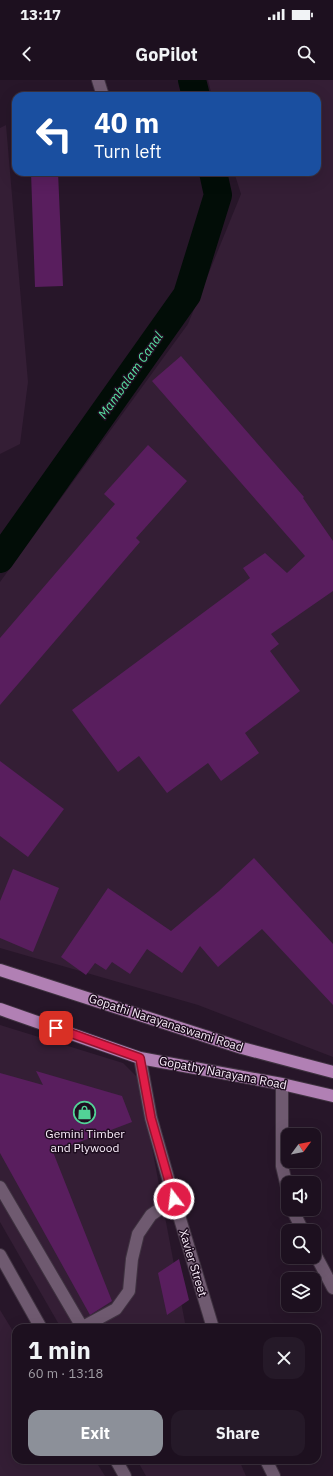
<!DOCTYPE html>
<html lang="en">
<head>
<meta charset="utf-8">
<style>
  :root { --surface:#1d101f; --page:#251928; --text:#f1f3f6; --muted:#a09da4; --line:#3b303d; --accent:#8c9099 }
  body { margin:0; font-family:"IBM Plex Sans",sans-serif; background:var(--page); color:var(--text); height:100vh; display:flex; flex-direction:column; font-size:15px; white-space:nowrap }
  * { box-sizing:border-box; margin:0 }
  p { font-size:13px; color:var(--muted) }
  .icon { flex:none; width:22px; height:22px; fill:none; stroke:currentColor; stroke-width:2; stroke-linecap:round; stroke-linejoin:round }
  .map { position:relative; flex:1; overflow:hidden }
  .side { position:absolute; left:12px; top:1244px; width:309px; height:140px; display:flex; flex-direction:column; background:var(--surface); border-radius:12px; box-shadow:0 4px 16px #0002,0 0 0 1px var(--line) }
  .side>* { flex:none }
  .guide { position:absolute; left:12px; top:12px; width:309px; height:84px; border-radius:12px; box-shadow:0 4px 16px #0002,0 0 0 1px var(--line); background:#1a4fa0; color:#fff; overflow:hidden }
  .needle { width:26px; rotate:58deg }
  .fabs { position:absolute; left:281px; top:1048px; display:grid; gap:8px }
  .fabs a { display:grid; place-items:center; width:40px; height:40px; border-radius:8px; background:var(--surface); box-shadow:0 4px 16px #0002,0 0 0 1px var(--line); font-size:20px }
  .pin { position:absolute; display:grid; place-items:center; width:34px; height:34px; color:#fff; margin:-17px; border-radius:8px; box-shadow:0 2px 6px #0006 }
  .me { position:absolute; width:44px; margin:-22px; rotate:345deg; stroke-linejoin:round; filter:drop-shadow(0 0 3px #0008) }
  .turn { display:flex; align-items:center; gap:14px; height:84px; padding:0 16px; font-size:18px }
  .turn .icon { width:52px; height:52px; stroke-width:2.5 }
  .turn b { display:block; font-size:28px; line-height:34px }
  .round { display:grid; place-items:center; flex:none; width:42px; height:42px; border-radius:12px; background:var(--page) }
  .overview { display:flex; align-items:center; justify-content:space-between; height:68px; padding:0 16px }
  h1 { font-size:24px; font-weight:700; line-height:30px }
  .action { display:flex; gap:8px; margin-top:auto; padding:8px 16px }
  .action a { flex:1; height:46px; border-radius:12px; background:var(--accent); color:#fff; font-size:16px; font-weight:700; line-height:46px; text-align:center }
  .action a+a { background:var(--page); color:var(--text) }
  .status { display:flex; justify-content:space-between; align-items:center; height:28px; padding:0 20px; background:var(--surface); direction:ltr }
  .status svg { height:11px; fill:currentColor }
  header { display:flex; justify-content:space-between; align-items:center; height:52px; padding:0 16px; background:var(--surface); font-size:18px; font-weight:700 }
  .map>svg:first-child { display:block }
</style>
</head>
<body>
<div class="status"><b>13:17</b><svg viewBox="0 0 49 12"><path d="M0 12V9h3v3zM5 12V6h3v6zM10 12V3h3v9zM15 12V0h3v12zM26 1h20v11H26zM47 4h2v5h-2z"/></svg></div>
<header><svg class="icon" aria-label="back" viewBox="0 0 24 24"><path d="M15 5l-7 7 7 7"/></svg>GoPilot<svg class="icon" aria-label="search" viewBox="0 0 24 24"><circle cx="10" cy="10" r="6"/><path d="M15 15l6 6"/></svg></header>
<div class="map">
<svg width="333" height="1396" viewBox="0 0 333 1396">
  <rect width="100%" height="100%" fill="#271629"/>
  <path fill="#341e35" d="M208,0H333V977L198,925L0,868V502L188,244L241,114L234,92H317V16H212Z
    M6,45L28,302L20,364L0,374V48Z
    M0,945L123,983L139,999L186,1248H61L0,1142Z
    M0,1230L16,1256V1380H95L105,1396H0Z
    M137,1380H239L246,1396H146Z"/>
  <g fill="none" stroke-linecap="round" stroke-linejoin="round">
    <path stroke="#020d07" stroke-width="28" d="M192,0L196,16
      M0,479L187,215L218,115L213,92"/>
  </g>
  <path fill="#591e5e" d="M31,92H58L63,206L35,207Z
    M181,276L304,417L303,418L333,461V511L271,554L279,564L270,571L300,611L245,653L259,673L221,701L208,683L167,713L139,676L118,692L72,630L250,498L243,488L265,473L287,493L305,476L152,301Z
    M148,365L187,401L136,458L140,462L0,625V558L115,424L104,414Z
    M0,681L64,729L28,777L0,756Z
    M254,778L333,864V925L262,849L218,887L200,866L182,893L147,869L130,894L112,882L106,890L95,883L86,895L61,877L108,808L171,851L219,811Z
    M13,789L59,808L33,872L0,858V821Z
    M36,991L122,1016L132,1042L53,1072L112,1221L90,1235L0,1073V993L43,1005Z
    M179,1179L189,1220L167,1235L158,1193Z"/>
  <g fill="none" stroke-linecap="round" stroke-linejoin="round">
    <defs>
      <path id="minor" d="M98,0L103,16
        M140,978L151,1038L174,1119L213,1248
        M282,1004V1086L288,1111
        M0,1107L82,1247
        M292,1129L303,1151
        M314,1172L333,1208
        M0,1175L41,1248
        M81,1248L116,1229L129,1211L132,1179L138,1154L151,1135L174,1119
        M116,1380L125,1396
        M266,1380L274,1396"/>
      <path id="major" d="M0,890L242,968L333,992
        M0,929L140,978L282,1004L333,1016"/>
    </defs>
    <use href="#minor" stroke="#3f3240" stroke-width="14"/>
    <use href="#major" stroke="#3f3240" stroke-width="14"/>
    <use href="#minor" stroke="#6f5a70" stroke-width="12"/>
    <use href="#major" stroke="#b180b4" stroke-width="12"/>
  </g>
  <g fill="none" stroke-linecap="round" stroke-linejoin="round">
    <defs>
      <path id="route" d="M56,948L140,978L151,1038L174,1119"/>
    </defs>
    <use href="#route" stroke="#92132f" stroke-width="10"/>
    <use href="#route" stroke="#e11d48" stroke-width="7"/>
  </g>
  <defs>
    <symbol id="shop-ring" viewBox="-11 -11 22 22"><circle r="9.5" fill="#1e0d1f" stroke="#52d397" stroke-width="1.5"/><path d="M-5-2.5h2.3a2.7 3.5 0 0 1 5.4 0H5L5.5 6h-11ZM-1.5-2.5h3a1.5 2.3 0 0 0-3 0Z" fill="#52d397"/></symbol>
  </defs>
  <g fill-rule="evenodd">
    <use href="#shop-ring" x="72" y="1020" width="25" height="25"/>
  </g>
  <g text-anchor="middle" stroke-width="3" stroke-linejoin="round" paint-order="stroke">
    <g font-size="12" fill="#faeefb" stroke="#1e0d1f">
      <text transform="translate(166 943) rotate(18)" y="4">Gopathi Narayanaswami Road</text>
      <text transform="translate(223 993) rotate(11)" y="4">Gopathy Narayana Road</text>
      <text transform="translate(193 1183) rotate(73)" y="4">Xavier Street</text>
    </g>
    <g font-size="12" fill="#faeefb" stroke="#1e0d1f">
      <text x="85" y="1058">Gemini Timber<tspan x="85" dy="14">and Plywood</tspan></text>
    </g>
    <g font-size="13" font-style="italic" fill="#57e2a2" stroke="#1e0d1f">
      <text transform="translate(130 295) rotate(-55)" y="5">Mambalam Canal</text>
    </g>
  </g>
</svg>
<div class="fabs">
<a><svg class="needle" viewBox="-14 -14 28 28"><path d="M0-13l5 13h-10z" fill="#e53935"/><path d="M0 13l5-13h-10z" fill="#a09da4"/></svg></a>
<a><svg class="icon" aria-label="sound" viewBox="0 0 24 24"><path d="M4 9h4l5-4v14l-5-4H4zM17 9q2 3 0 6"/></svg></a>
<a><svg class="icon" aria-label="search" viewBox="0 0 24 24"><circle cx="10" cy="10" r="6"/><path d="M15 15l6 6"/></svg></a>
<a><svg class="icon" aria-label="layers" viewBox="0 0 24 24"><path d="M12 4l9 5-9 5-9-5zM3 14l9 5 9-5"/></svg></a>
</div>
<div class="pin" style="left:56px;top:948px;background:#d93025"><svg class="icon" aria-label="arrive" viewBox="0 0 24 24"><path d="M6 21V4h12l-3 4 3 4H6"/></svg></div>
<svg class="me" style="left:174px;top:1119px" viewBox="-20 -20 40 40"><circle r="17" fill="#e11d48" stroke="#fff" stroke-width="3"/><path d="M0-11L8 9 0 5-8 9z" fill="#fff"/></svg>
<div class="guide">
<div class="turn"><svg class="icon" aria-label="left" viewBox="0 0 24 24"><path d="M17 20v-9H6M10 6l-5 5 5 5"/></svg><div><b>40 m</b>Turn left</div></div>
</div>
<section class="side">
<div class="overview"><div><h1>1 min</h1><p>60 m · 13:18</p></div><a class="round"><svg class="icon" aria-label="close" viewBox="0 0 24 24"><path d="M6 6l12 12M18 6L6 18"/></svg></a></div>
<div class="action"><a>Exit</a><a>Share</a></div>
</section>
</div>
</body>
</html>
